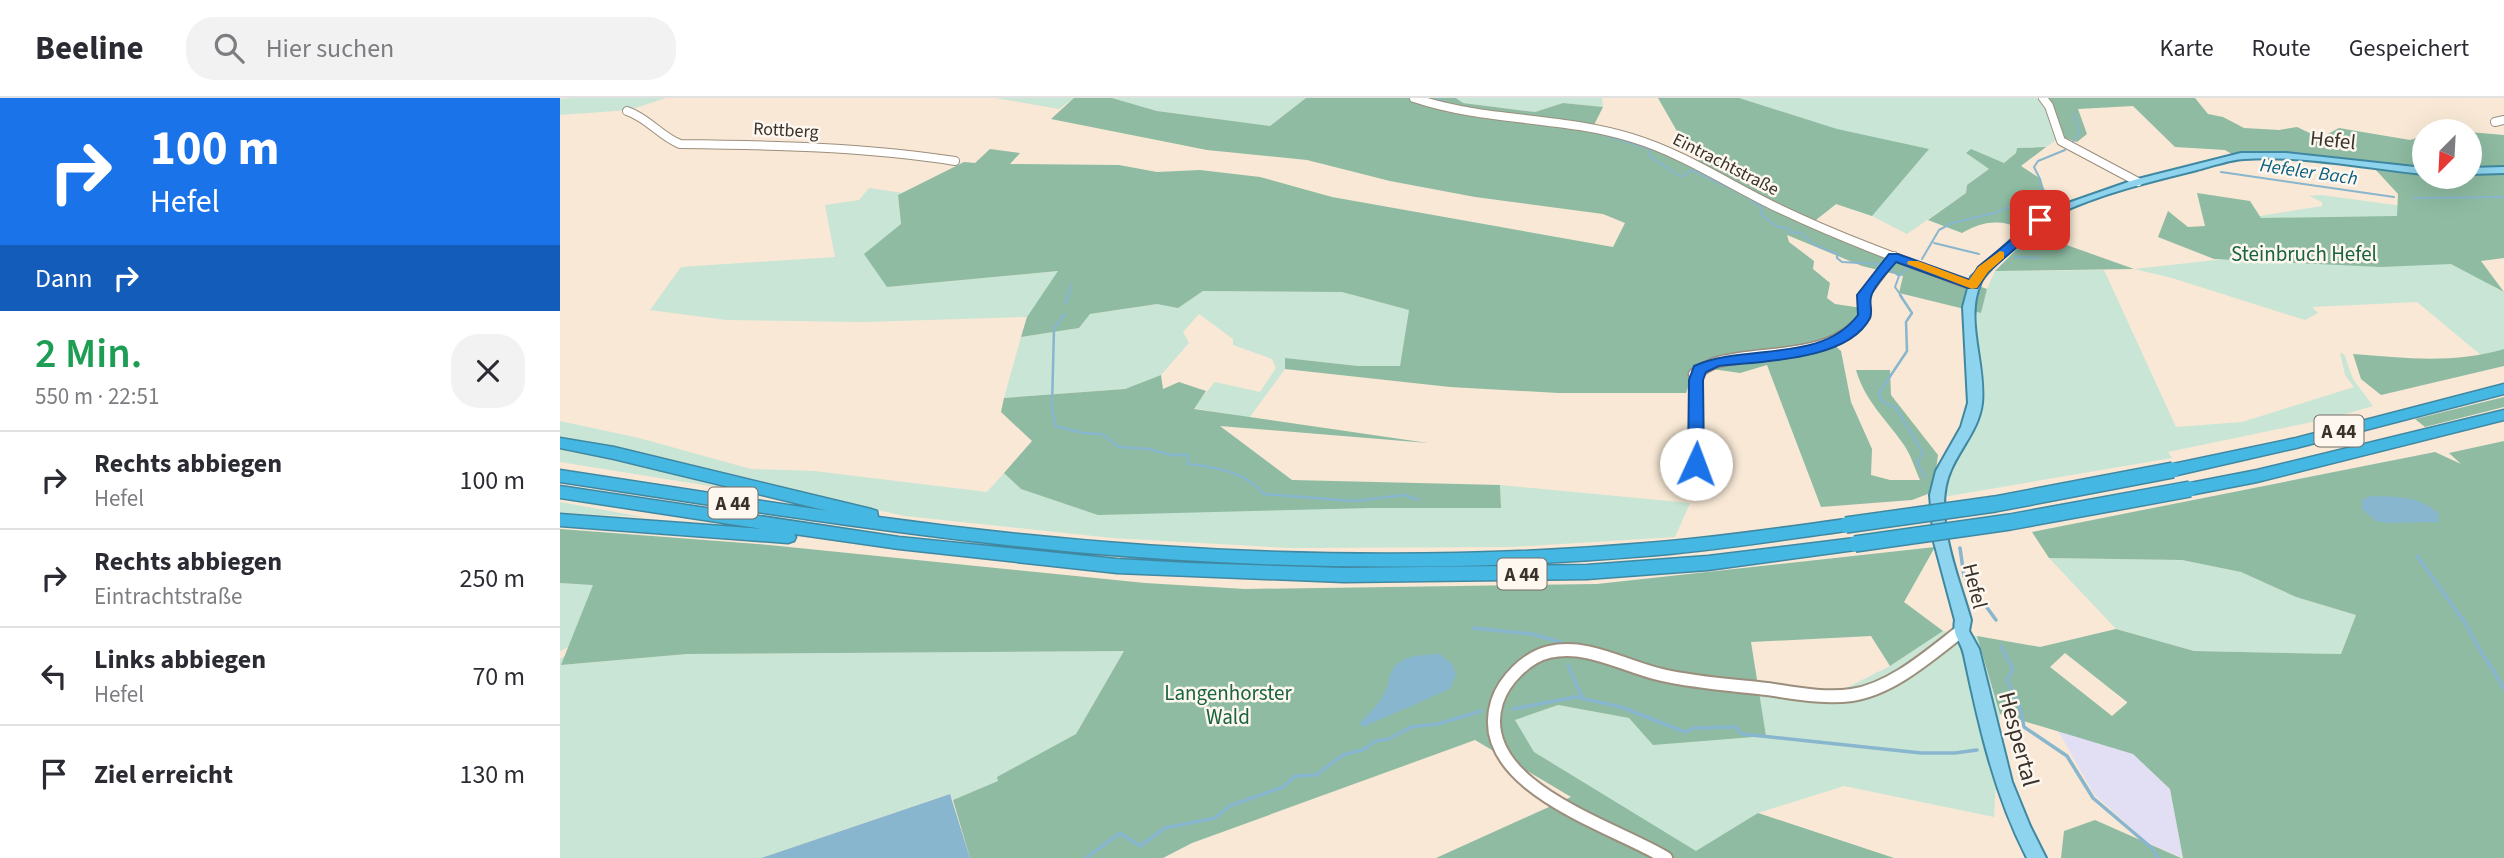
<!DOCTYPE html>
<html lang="de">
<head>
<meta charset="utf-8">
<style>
  :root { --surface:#fff; --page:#f2f2f3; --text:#2b2b33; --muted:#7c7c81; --line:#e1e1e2 }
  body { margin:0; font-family:"Source Sans 3",sans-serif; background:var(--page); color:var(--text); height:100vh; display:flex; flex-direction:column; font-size:26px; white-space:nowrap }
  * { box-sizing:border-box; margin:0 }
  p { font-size:23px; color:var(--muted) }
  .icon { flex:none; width:38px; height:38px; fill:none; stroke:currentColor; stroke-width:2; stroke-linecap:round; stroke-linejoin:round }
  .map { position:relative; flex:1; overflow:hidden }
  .sheet { display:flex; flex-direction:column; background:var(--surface); width:560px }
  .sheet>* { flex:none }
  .hud { background:#1a73e8; color:#fff; overflow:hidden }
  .needle { width:46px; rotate:204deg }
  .buttons { position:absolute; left:1852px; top:21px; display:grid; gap:14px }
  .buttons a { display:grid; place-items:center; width:70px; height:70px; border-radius:50%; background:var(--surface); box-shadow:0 7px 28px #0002; font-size:35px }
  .pin { position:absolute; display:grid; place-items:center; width:60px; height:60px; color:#fff; margin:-30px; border-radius:14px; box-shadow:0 4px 10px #0006 }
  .me { position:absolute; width:77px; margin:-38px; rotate:2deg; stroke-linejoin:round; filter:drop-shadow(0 0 5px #0008) }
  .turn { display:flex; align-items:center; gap:24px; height:147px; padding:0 35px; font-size:32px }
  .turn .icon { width:91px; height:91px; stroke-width:2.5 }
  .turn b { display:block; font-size:49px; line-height:60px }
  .then { display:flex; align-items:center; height:66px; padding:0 35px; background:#0003; gap:14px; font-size:26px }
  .round { display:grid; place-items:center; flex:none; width:74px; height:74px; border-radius:28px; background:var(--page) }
  .summary { display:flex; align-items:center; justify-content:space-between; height:119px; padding:0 35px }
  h1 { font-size:42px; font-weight:600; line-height:52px; color:#1e9e55 }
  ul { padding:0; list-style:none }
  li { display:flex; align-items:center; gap:21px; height:98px; padding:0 35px; border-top:2px solid var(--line) }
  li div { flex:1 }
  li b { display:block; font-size:26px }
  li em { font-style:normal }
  header { display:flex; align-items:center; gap:42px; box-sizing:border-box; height:98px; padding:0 35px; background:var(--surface); border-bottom:2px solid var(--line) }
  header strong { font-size:33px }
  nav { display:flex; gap:38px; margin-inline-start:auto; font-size:24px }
  .search { width:490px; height:63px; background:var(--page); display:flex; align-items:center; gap:18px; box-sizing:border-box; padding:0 24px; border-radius:28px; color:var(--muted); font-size:26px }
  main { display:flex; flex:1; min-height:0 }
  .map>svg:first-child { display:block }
</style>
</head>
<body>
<header>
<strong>Beeline</strong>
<div class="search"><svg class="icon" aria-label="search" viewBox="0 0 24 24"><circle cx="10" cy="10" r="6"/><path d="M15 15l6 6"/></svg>Hier suchen</div>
<nav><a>Karte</a><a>Route</a><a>Gespeichert</a></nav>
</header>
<main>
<section class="sheet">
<div class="hud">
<div class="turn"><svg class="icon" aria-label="right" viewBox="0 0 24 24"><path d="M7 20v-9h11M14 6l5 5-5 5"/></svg><div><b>100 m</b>Hefel</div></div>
<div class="then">Dann<svg class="icon" aria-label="right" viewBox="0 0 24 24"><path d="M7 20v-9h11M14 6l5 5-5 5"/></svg></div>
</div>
<div class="summary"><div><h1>2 Min.</h1><p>550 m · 22:51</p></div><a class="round"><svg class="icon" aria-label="close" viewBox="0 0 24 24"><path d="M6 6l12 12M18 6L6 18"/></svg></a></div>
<ul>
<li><svg class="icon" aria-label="right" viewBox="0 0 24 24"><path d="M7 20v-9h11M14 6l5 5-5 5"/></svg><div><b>Rechts abbiegen</b><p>Hefel</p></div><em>100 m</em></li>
<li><svg class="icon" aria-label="right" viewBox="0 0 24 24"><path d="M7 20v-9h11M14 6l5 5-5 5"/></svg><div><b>Rechts abbiegen</b><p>Eintrachtstraße</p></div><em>250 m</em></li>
<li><svg class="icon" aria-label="left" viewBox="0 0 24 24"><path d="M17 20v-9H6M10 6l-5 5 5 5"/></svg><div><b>Links abbiegen</b><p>Hefel</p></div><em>70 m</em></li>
<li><svg class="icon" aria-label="arrive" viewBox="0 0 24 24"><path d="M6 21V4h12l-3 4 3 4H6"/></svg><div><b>Ziel erreicht</b></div><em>130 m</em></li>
</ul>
</section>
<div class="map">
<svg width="1944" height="760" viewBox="0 0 1944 760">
  <rect width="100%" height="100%" fill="#f8e8d5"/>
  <path fill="#e2def4" d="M1497,631L1573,656L1610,691L1623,760L1588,745L1534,696Z"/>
  <path fill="#c9e5d5" d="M14,0H106L69,12L0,17V1Z
    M436,0H514L499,11Z
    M552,0H746L710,28L597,13Z
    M896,0H1042L1043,9L1003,5L975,14L903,5Z
    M1101,0H1485L1501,39L1486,49L1457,50L1456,55L1444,65L1407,56L1429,71L1407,87L1406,95L1347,136L1312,118L1276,106L1265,115Z
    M309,90L343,95L338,98L341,125L327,189L499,173L467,219L303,224L166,222L90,212L121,169L275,159L265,107L299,102Z
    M1761,97L1843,108L1935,190L1944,194V251L1922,258L1857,204L1752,209L1758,215L1745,222L1612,180L1574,171L1665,161L1669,123L1762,108V104L1749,98Z
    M1544,172L1616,329L1682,324L1794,289L1785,277L1780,255L1784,256L1793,281L1813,308L1776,319L1608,354L1612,360L1383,399L1378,389L1408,333V212L1421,214L1427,191L1435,173Z
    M643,193L783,194L849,212L840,269L798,268L725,260V271L689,320L633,310L655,284L700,294L716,270L712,261L673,247V241L639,216L623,234L629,245L601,277L565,291L444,300L461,239L519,230L530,216L597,206L618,209Z
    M0,323L79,340L191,371L254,373L427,394L444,375L461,391L811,410H941L940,387L1130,405L1115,439L950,449L729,450L552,440L345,418L0,342Z
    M0,351L63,362L162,390L0,364Z
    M0,404L83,419L0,415Z
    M1489,460L1622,462L1681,474L1736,499L1796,517L1781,556L1634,553L1556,531Z
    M0,485L34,486L9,549L0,553Z
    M1383,533L1417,538L1440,616L1434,719L1284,688L1198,715L1136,754L974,654L955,622L998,607L1069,620L1206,638L1197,585L1282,592L1330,568Z
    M564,553L516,636L438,679L439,683L393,702L389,696L201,760H0V561L5,558L2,567L127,556Z"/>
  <path fill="#8ebba2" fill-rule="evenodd" d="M514,0H552L597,13L710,28L746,0H896L903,5L975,14L1003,5L1043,9L1032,31L1128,63L1142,62L1126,49L1098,0H1179L1277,31L1369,51L1312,118L1276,106L1251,126L1427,191L1421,215L1339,195L1343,178L1302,168L1227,137L1229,144L1254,163L1253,171L1270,185L1267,200L1275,206L1302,210L1298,224L1271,244L1281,253L1291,304L1312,351L1311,377L1330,382H1360C1355,371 1351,357 1344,347C1326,321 1305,303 1296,272H1330L1331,297L1378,357L1373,394L1352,402L1261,409L1207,267L1180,275L1152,271H1134L1126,295H998L890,289L725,271V260L798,268H840L849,212L782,194L643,193L618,210L597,206L530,216L519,230L461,239L467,219L498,173L327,189L304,156L341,126L338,97L404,64L415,65L430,51L460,55L450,66L559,67L597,74L640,72L700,79L772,99L1053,149L1065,125L1043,116L915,99L830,83L747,62L647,52L491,21Z
    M1485,0H1635L1648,16L1663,19L1684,30L1719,32L1737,29L1760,40L1779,30L1850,42L1864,38V79H1909V34L1944,37V160L1921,163L1944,194L1891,166L1821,169L1654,161L1598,139L1608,113L1628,129L1645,128L1637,95L1690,103L1701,120L1837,118L1838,96L1815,71L1730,61L1682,62L1665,52L1615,49L1573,8L1518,11L1527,36L1517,44L1501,39Z
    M1486,49L1461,68L1481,81L1484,91L1505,105L1472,111L1474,118L1463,130C1438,122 1425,122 1402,135L1368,122L1406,95L1407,87L1429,71L1406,55L1411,51L1444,65L1456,55L1457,50Z
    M1473,135L1574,171L1435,173Z
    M1944,251V268L1821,297L1801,281L1793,256C1843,260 1895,266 1944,251Z
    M601,277L603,291L619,284L646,293L634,311L868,345L660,328L732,382L940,387L941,410H811L538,417L461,391L444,375L472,343L441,314L444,300L565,291Z
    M1944,299V309L1865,329L1855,321Z
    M1944,343V760H1623L1610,691L1573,656L1440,616L1417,538L1480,549L1556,531L1634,553L1781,556L1796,517L1736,499L1681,474L1622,462L1489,460L1472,434L1875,354L1901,366L1889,355ZM1505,555L1567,604V605L1552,618L1490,569Z
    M0,431L209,447L585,485L685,491L1037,486L1375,449L1344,504L1383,533L1330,568L1311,538L1191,544L1206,638L1093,647L1069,620L998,607L955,622L974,654L1136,753L1198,715L1334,760H876L1011,699L915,642L632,745L603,760H410L393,702L438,683L437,679L516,636L564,553L127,556L1,567L33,487L0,485Z
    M1535,722L1621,760H1501L1504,733Z"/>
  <path fill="#88b6ce" d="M1810,398C1834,399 1859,397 1878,415L1879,424L1826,425L1816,423L1802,411V402Z
    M880,556L892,566L896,576L890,591L803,629L800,625C810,614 822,604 827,590C829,585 829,579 831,574C840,556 863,557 880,556Z
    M390,696L410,760H201Z"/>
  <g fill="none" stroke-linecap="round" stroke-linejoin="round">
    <path stroke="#88b6ce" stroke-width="2" d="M878,0L887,7
      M989,20L1014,24
      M1037,35L1090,51L1089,58L1121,79L1132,72L1182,96L1201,109V116L1216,128L1229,131V134L1241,135L1255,147L1277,156V160L1282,164L1319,166
      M1512,45L1520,35L1514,16
      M1661,74L1834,99
      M1853,100L1944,99
      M1374,145L1419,156
      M1454,159L1480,160
      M1362,161L1379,132L1392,125L1435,115L1462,104H1482L1480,81L1474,69L1478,63L1505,52
      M1329,170L1339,178
      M508,199L511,186
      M1342,199L1335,189L1339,178L1348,170"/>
    <path stroke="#88b6ce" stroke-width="2.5" d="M1340,197L1352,215L1346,224L1347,253L1319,295L1322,303L1336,310L1363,355L1357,365L1365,379
      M506,205L508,197
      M505,216L494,230L492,309L495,328L523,335L542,336L559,349L589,351L611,357H628V366C655,369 686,374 704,396L794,403L845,397L858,402"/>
    <path stroke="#88b6ce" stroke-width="3.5" d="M1400,450L1404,478L1436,522
      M1857,458L1908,529C1917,552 1934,570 1944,592
      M913,530L972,536L1000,544
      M1441,548L1453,571L1447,582L1460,609L1464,629L1507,658L1533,700L1593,751L1598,760
      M1008,567L1022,599
      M953,611L1016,599L1061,609L1125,634L1134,630L1175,629L1182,636L1361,655H1395L1417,652
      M526,760L560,735L580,748L605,730L655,720L669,708L723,689L735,678L756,677L783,657L805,651L815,643L829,641L851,629L878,626L921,613"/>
    <defs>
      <path id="minor-far2" d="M854,0C925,24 1001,18 1072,40C1125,56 1171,88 1220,111C1283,141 1347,164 1412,188
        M1483,0L1489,8L1501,43L1578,84
        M67,13C88,20 100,38 120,46C212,47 304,49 395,63
        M1935,24L1944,22
        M1304,199L1334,158"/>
      <path id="minor-far1" d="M1134,276C1142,272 1150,266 1158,264C1209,251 1269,263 1305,218L1304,197
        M1136,396L1137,276"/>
      <path id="minor" d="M1106,760C1054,728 911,688 937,604C944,582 967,559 989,554C1028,545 1065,569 1102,577C1137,585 1172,587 1207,591C1235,595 1264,601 1292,597C1332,591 1370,557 1401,533"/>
      <path id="major" d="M1681,55H1726L1864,70V76C1805,70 1743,57 1684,61C1669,62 1652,68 1637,72C1593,83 1542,95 1500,115C1485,122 1427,170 1421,184C1404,222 1426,265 1422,305C1419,331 1401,349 1391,372C1371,416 1399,479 1411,522L1409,533L1419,551L1452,684L1470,728L1486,760H1467C1434,696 1419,628 1404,557C1401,542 1392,539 1395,522L1374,444L1370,397L1376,373L1401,329L1408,305L1403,209L1411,179L1461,133L1491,111L1574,82Z
        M1944,69V75L1909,76V70Z"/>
      <path id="highway" d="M1944,286V296L1736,350L1613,378L1605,372L1613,366L1736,340Z
        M1944,312V322L1697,384L1630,397L1622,391L1630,385L1697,372Z
        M0,340L54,349L311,411L317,413L318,419C571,454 832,467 1087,445C1154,440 1220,430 1286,421L1292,423L1294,427L1292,431L1286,433C1220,442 1153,453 1086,458C897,474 704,471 515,454C342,438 171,410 0,384V372L268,413L54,361L0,350Z
        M0,388L339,439L557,461L628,465L784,470L1027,467L1148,458L1295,440L1301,441L1303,446L1301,451L1295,452L1148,472L1027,481L784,484L557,475L339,451L234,436L236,439L234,443L228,445L0,428V416L203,431L0,400Z"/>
    </defs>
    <use href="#minor-far2" stroke="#9c8e7c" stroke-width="10"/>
    <use href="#minor-far1" stroke="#9c8e7c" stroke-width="13"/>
    <use href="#minor" stroke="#9c8e7c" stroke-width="16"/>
    <use href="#major" stroke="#4088a2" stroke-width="4"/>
    <use href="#highway" stroke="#4088a2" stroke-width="3"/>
    <use href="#minor-far2" stroke="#fff" stroke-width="8"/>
    <use href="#minor-far1" stroke="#fff" stroke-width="10"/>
    <use href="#minor" stroke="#fff" stroke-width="12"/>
    <use href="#major" fill="#8fd4ee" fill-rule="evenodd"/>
    <use href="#highway" fill="#44b7e2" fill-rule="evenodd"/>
    <defs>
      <path id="highway-bridge" d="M1286,427L1435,406L1613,372
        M1295,446L1450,424L1630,391"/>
    </defs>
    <use href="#highway-bridge" stroke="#4088a2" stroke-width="18" stroke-linecap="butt"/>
    <use href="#highway-bridge" stroke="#44b7e2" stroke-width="15"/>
  </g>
  <path fill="#1a73e8" stroke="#114b97" stroke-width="2" d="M1480,118L1485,120V125L1428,174L1417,190H1408L1336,164C1329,173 1313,188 1311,199C1309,206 1313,213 1310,220C1288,263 1201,263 1159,268L1146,274L1143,282L1144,366L1142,370H1131L1128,366L1129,282L1134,268C1185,245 1261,266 1298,217L1297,197L1329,156H1338L1410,182L1418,169Z"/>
  <path fill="#f59e0b" d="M1440,153L1444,154V160L1428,174L1417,190L1412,191L1347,166L1348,163H1358L1409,182L1418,169Z"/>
  <g text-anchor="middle" stroke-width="5" stroke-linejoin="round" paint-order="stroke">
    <g font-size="18" fill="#38322a" stroke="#fdf7ef">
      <text transform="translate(226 32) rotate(3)" y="6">Rottberg</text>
      <text transform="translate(1166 66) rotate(27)" y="6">Eintrachtstraße</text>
    </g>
    <g font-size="19" font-style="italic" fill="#085f81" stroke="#fdf7ef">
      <text transform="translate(1749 73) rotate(8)" y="7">Hefeler Bach</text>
    </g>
    <g fill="#fdf7ef" stroke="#736d65" stroke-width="2">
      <rect x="1754.5" y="317.5" width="49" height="31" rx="5"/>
      <rect x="148.5" y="389.5" width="49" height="31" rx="5"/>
      <rect x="937.5" y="460.5" width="49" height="31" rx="5"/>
    </g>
    <g font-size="19" font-weight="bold" fill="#38322a">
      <text x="1779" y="340">A 44</text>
      <text x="173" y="412">A 44</text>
      <text x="962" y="483">A 44</text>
    </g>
    <g font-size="21" fill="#38322a" stroke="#fdf7ef">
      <text transform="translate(1773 42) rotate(6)" y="7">Hefel</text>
      <text transform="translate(1415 488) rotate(76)" y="7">Hefel</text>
    </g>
    <g font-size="21" fill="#196342" stroke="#fdf7ef">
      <text x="1744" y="163">Steinbruch Hefel</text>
      <text x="668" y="602">Langenhorster<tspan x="668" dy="24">Wald</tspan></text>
    </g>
    <g font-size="24" fill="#38322a" stroke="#fdf7ef">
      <text transform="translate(1459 641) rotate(75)" y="8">Hespertal</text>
    </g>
  </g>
</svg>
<div class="buttons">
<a><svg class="needle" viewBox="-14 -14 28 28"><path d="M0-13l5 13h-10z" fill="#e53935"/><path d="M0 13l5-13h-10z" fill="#7c7c81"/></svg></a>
</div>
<div class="pin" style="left:1480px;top:122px;background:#d93025"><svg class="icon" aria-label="arrive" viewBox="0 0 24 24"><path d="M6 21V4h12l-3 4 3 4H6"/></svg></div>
<svg class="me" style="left:1136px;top:366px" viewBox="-20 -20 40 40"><circle r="19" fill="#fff"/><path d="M0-13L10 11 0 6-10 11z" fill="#1a73e8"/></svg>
</div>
</main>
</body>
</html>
